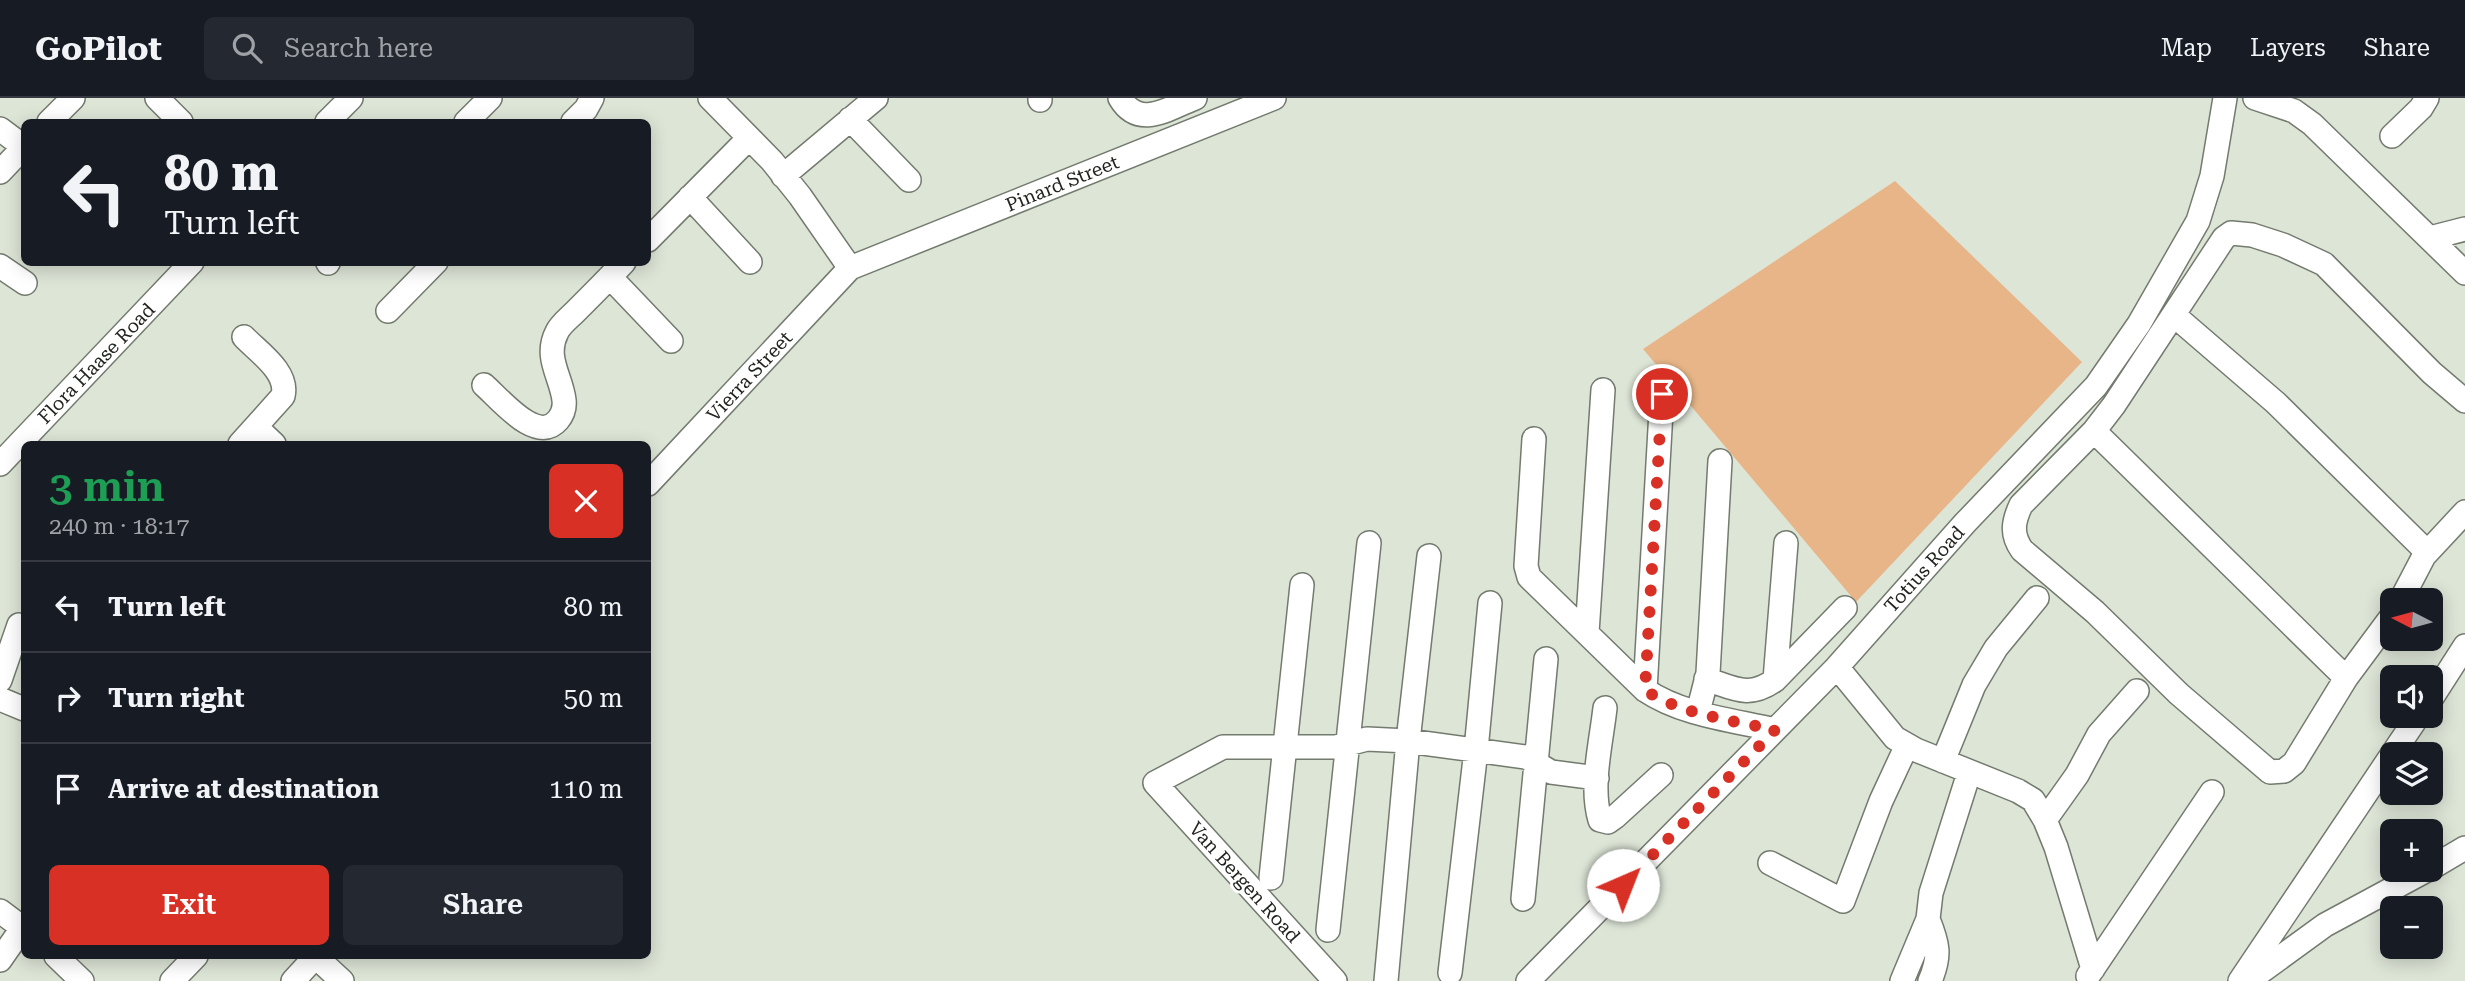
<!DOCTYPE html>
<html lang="en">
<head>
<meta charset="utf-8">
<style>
  :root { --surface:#171b24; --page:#242831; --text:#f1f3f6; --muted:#9ea1a6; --line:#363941; --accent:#d93025 }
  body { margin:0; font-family:"Roboto Serif",serif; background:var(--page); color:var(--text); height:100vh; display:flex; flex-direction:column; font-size:26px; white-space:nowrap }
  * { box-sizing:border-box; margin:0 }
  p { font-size:23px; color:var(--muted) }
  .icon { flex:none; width:38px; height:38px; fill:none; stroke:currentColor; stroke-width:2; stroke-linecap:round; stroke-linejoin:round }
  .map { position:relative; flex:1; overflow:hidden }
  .side { position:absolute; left:21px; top:343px; width:630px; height:518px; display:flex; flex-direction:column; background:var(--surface); border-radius:10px; box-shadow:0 4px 18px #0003 }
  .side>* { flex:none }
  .guide { position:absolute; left:21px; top:21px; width:630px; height:147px; border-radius:10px; box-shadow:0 4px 18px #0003; background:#171b24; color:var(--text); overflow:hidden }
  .needle { width:46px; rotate:276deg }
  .controls { position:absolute; left:2380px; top:490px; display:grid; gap:14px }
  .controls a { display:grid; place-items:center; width:63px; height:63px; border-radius:10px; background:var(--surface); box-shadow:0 4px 18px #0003; font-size:35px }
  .pin { position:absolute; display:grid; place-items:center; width:60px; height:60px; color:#fff; margin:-30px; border:4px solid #fff; border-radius:50%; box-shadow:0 2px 7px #0007 }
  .me { position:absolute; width:77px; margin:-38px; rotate:44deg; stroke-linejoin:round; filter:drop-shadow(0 0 5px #0008) }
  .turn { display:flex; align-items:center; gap:24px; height:147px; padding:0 28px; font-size:32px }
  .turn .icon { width:91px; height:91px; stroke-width:2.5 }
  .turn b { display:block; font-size:49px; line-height:60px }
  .round { display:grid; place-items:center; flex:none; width:74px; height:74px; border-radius:10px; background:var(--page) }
  .overview { display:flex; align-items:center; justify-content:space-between; height:119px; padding:0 28px }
  h1 { font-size:42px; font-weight:600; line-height:52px; color:#1e9e55 }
  .action { display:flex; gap:14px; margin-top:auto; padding:14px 28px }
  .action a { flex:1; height:80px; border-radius:10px; background:var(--accent); color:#fff; font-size:28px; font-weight:600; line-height:80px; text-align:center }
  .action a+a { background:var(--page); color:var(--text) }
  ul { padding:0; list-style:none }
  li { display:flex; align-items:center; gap:21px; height:91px; padding:0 28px; border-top:2px solid var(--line) }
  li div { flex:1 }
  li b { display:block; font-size:26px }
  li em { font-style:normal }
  header { display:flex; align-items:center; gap:42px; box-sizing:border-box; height:98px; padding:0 35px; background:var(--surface); border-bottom:2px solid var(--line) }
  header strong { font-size:33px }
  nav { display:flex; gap:38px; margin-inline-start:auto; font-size:24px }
  .search { width:490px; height:63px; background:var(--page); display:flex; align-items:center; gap:18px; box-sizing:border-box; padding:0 24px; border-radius:10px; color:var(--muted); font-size:26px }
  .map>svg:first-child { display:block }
</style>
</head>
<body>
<header>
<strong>GoPilot</strong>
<div class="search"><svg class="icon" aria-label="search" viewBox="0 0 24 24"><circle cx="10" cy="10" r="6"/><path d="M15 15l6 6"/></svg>Search here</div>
<nav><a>Map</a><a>Layers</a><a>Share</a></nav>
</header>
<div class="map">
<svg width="2465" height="883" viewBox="0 0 2465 883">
  <rect width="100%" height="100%" fill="#dde5d7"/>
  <path fill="#e7b588" d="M1895,83L2082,264L1856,504L1643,251Z"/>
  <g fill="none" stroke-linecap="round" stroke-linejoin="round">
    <defs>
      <path id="minor" d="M157,0L181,24
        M710,0L772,63L800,98L850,170
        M1040,0V2
        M1120,0C1139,32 1169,10 1195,0
        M2255,0L2294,13L2312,26L2465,175
        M850,21L909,82
        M49,24L73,0
        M327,24L351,0
        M466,24L490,0
        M573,24L586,11L592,0
        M0,31L24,49
        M2392,38L2421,10L2427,0
        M0,74L24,49
        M783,78L876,0
        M690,99L750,164
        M2430,140L2465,131
        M648,142L749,40
        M328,165V164
        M0,168L25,185
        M610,179L671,243
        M388,213L436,164
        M2175,218L2276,305L2427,454
        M484,287C501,302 537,347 558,322C563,316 565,310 564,302C561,278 544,259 557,234C560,227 569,220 575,214C591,198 608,181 624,164
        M256,329L274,346
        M2094,333L2346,580
        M1534,341L1526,468L1529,479L1645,592C1682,617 1732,622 1775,632
        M240,346L283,298C289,274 258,254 244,239
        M0,366L192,164
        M648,386L850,170L1274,0
        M2401,502L2424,458L2465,414
        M2392,518L2346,580L2294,665L2284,673L2270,674L2179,596L2095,514L2022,452C2011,436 2013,424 2021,407L2094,333L2114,307L2224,140L2231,135L2252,137L2283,147L2324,166L2432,275L2465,303
        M1587,535L1603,292
        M1837,569L1895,640L1916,652L2018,693L2033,702L2045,722L2056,749L2093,871
        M1706,581C1734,590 1749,601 1775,582L1845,510
        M0,582L19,527
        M1775,582L1786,445
        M1645,592L1662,296
        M0,601L24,611
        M2431,601L2465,548
        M1605,610C1601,646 1590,688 1600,722L1608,724L1615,719L1661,677
        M1698,614L1708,575L1720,363
        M1943,663L1974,587L1996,550L2037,500
        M2045,722L2077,677L2099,636L2137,593
        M1770,765L1843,803L1881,703L1907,647
        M2431,770L2465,750
        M1271,780L1302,487
        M1523,801L1546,561
        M0,813L24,831
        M1928,821C1938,846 1941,857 1930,883
        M1328,832L1369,445
        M56,858L82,883
        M315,858L342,883
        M0,862L23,829
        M1450,875L1476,652L1490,505
        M2088,878L2212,694
        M172,883L196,858
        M293,883L316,858
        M1335,883L1155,685L1223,649H1336L1367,641L1408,643L1526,659L1551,674L1597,680
        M1386,883L1408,643L1429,458
        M1528,883L1837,569L1965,425L2096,288L2139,226L2198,123L2212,78L2225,0
        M1902,883L1928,821L1931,795L1969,675
        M2240,883L2418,618
        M2248,883L2325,827L2427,772"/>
    </defs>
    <use href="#minor" stroke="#737a6e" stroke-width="26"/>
    <use href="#minor" stroke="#fff" stroke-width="23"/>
  </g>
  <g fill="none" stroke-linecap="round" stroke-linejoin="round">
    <path stroke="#d93025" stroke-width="12" stroke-dasharray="0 21.6" d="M1623,787L1775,632C1732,622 1682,617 1645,592L1662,296"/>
  </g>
  <g text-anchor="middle" stroke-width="6" stroke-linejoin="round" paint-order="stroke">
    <g font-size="19" fill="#21241f" stroke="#fff">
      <text transform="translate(1062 85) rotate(-22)" y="7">Pinard Street</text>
      <text transform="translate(96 265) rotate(-46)" y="7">Flora Haase Road</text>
      <text transform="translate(749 278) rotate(-47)" y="7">Vierra Street</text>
      <text transform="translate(1924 471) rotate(-48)" y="7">Totius Road</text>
      <text transform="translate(1245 784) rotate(48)" y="7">Van Bergen Road</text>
    </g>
  </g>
</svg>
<div class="controls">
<a><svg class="needle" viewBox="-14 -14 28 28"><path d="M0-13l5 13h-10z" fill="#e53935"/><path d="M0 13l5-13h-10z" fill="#9ea1a6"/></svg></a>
<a><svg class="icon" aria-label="sound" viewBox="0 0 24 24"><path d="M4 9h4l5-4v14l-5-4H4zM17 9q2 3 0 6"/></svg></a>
<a><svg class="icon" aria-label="layers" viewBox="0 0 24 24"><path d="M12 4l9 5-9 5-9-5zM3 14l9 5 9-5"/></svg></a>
<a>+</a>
<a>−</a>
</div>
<div class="pin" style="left:1662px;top:296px;background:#d93025"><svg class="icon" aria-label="arrive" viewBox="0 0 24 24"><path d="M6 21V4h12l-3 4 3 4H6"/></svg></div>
<svg class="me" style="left:1623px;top:787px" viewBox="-20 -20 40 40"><circle r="19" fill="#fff"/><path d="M0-13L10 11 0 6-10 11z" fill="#d93025"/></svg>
<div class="guide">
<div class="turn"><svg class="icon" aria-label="left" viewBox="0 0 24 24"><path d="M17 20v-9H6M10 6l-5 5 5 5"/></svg><div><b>80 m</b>Turn left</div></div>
</div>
<section class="side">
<div class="overview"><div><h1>3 min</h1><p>240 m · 18:17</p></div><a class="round" style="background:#d93025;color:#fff"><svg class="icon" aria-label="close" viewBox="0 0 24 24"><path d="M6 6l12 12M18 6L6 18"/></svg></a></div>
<ul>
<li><svg class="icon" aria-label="left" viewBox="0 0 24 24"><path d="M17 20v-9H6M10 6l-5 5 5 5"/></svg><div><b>Turn left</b></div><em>80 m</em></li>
<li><svg class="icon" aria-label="right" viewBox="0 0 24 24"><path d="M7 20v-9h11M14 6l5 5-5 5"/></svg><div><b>Turn right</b></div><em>50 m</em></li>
<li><svg class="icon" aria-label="arrive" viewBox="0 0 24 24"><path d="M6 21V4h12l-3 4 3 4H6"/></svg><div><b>Arrive at destination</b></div><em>110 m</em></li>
</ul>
<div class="action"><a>Exit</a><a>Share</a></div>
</section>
</div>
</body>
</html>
